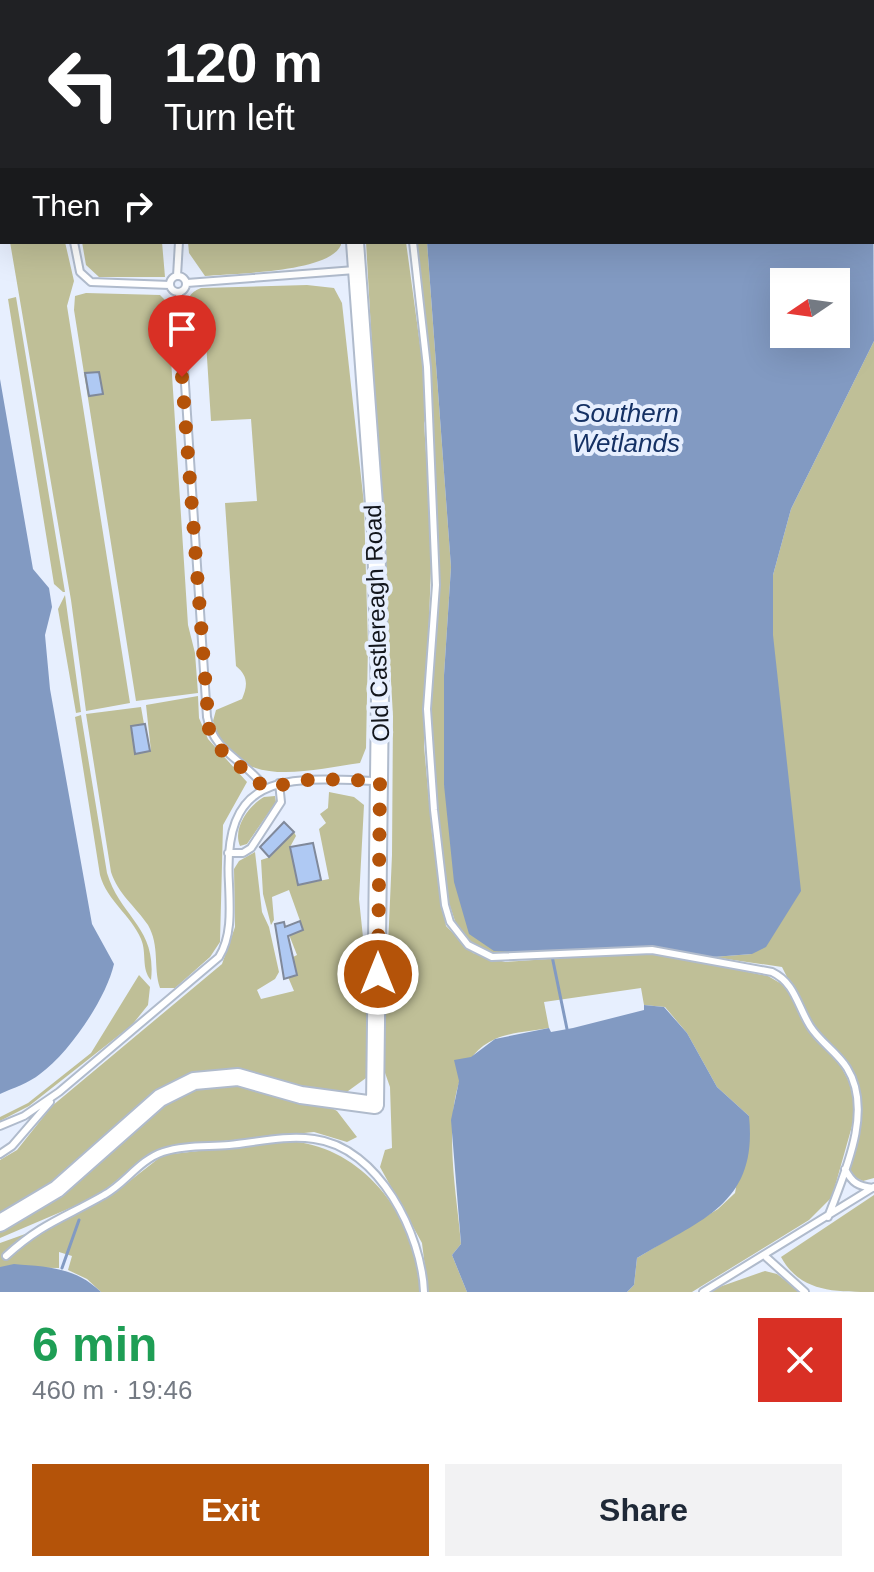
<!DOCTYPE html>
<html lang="en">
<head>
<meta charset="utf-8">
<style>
  :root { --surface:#fff; --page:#f2f2f3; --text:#1f2937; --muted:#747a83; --accent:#b45309 }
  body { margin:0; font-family:Helvetica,sans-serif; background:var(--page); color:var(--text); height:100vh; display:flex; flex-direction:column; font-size:30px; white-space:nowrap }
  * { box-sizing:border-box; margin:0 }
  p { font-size:26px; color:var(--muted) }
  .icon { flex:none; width:44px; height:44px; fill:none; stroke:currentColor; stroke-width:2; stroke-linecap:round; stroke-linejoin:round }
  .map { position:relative; height:1292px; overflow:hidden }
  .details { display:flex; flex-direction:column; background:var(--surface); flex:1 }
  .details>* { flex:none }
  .banner { position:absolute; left:0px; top:0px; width:874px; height:244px; box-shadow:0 8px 32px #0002; background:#202124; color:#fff; overflow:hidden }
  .needle { width:52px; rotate:257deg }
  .buttons { position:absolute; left:770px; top:268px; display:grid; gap:16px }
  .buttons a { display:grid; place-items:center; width:80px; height:80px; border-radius:0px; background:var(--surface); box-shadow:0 8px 32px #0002; font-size:40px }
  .pin { position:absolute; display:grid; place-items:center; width:68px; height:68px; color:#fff; margin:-82px -34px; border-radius:50% 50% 50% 0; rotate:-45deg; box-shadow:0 0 8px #0007 }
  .pin .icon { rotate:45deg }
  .me { position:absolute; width:88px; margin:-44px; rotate:0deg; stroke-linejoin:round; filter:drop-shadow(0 0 6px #0008) }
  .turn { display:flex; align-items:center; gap:28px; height:168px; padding:0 32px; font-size:36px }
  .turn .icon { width:104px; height:104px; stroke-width:2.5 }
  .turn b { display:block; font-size:56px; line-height:68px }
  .then { display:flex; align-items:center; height:76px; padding:0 32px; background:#0003; gap:16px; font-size:30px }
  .round { display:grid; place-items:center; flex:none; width:84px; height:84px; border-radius:0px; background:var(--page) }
  .head { display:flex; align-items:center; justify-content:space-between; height:136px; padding:0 32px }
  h1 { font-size:48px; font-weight:700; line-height:60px; color:#1e9e55 }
  .action { display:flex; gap:16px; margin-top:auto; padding:16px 32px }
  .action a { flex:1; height:92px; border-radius:0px; background:var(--accent); color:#fff; font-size:32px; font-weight:700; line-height:92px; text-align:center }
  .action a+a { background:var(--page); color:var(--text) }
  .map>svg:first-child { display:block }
</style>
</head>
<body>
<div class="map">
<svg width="874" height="1292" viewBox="0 0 874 1292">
  <rect width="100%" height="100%" fill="#e7effe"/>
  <path fill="#bfbf97" d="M10,242H65L74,281L67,306L130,703L86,711L71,600Z
    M82,242H162L165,277H99L86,265Z
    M188,242H341V245C329,273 234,273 205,276L189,253Z
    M366,242H406L429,411L424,423L432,543L424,746L432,834L446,926L473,953L505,962L650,952L768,976L785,986L810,1032L837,1059L854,1091V1119L832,1197L809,1220L692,1292H627L634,1285L637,1258L718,1209L735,1193L749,1116L717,1087L687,1033L665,1007L644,1005L641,988L544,1002L549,1028C533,1031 511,1032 495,1039C430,1068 457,1188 461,1244L452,1255L467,1292H428L422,1243L380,1167L385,1150L392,1148L390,1087L384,1070V1053L370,1047L366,1078L344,1094L200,1074L67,1174L0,1217V1160L17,1150L52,1106L222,964L235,927L234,869L239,861L255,852L262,912L269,927L279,972L275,979L257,990L261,999L294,991L288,977L297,975L293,957L297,955L286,927L290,925L294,933L303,929L289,890L272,897L274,920L271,925L263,894L261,860L270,857L294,832L296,836L290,847L298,885L329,879L319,829L326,823L320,814L328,808L329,792L354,797L364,805L359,899L371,1014L385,1015L392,855L393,716Z
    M416,242H427L451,567L444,675V785L532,953L506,955L485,951L469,942L457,927L448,900L433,771L431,703L440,569Z
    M307,285L334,288L342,303L364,504L368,645L366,748L360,763C306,770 235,793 213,721L216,710L242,699C248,685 248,676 236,666L225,503L257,501L251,419L211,421L205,326H188C187,310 183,294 201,288Z
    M86,293L160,295L170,305L173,320L171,359L188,625L195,653L198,693L136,701L74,310L75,296Z
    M16,297L65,592H63L54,584L8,299Z
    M874,341V1178L863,1181L852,1176L849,1169L860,1117V1095L855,1076L832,1045L810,1023L782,967L713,957L752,954L773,635V575L791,509Z
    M65,595L81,712L76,713L58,609Z
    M198,696L199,718L208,739L247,782L223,825L220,942L210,957L175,988H160C153,967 160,946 148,925C136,907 118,894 111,872L86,714L141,707L144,724L131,726L136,754L151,751L146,705Z
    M81,715L107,873C120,917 157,927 151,980C141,969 147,953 141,939C131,915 107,901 100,875L75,717Z
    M264,797L275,796L276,802L247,844L240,846C232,827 250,805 264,797Z
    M139,975L150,987L148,1005L132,1025L29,1106L0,1121V1117L28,1103L91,1053Z
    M225,1081L330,1107L337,1111L357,1137L347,1142L314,1132L174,1146L147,1156L96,1197L0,1238V1229L163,1102L181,1091Z
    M287,1141C364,1145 418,1219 421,1292H101L87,1279L68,1270L72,1256L59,1252V1268L0,1267V1243L28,1233L4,1255L8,1259L44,1228L113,1194L163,1155Z
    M874,1195V1292C834,1292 800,1292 781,1257Z
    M765,1271L777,1274L800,1292H705Z"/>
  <path fill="#829ac2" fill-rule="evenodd" d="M872,17L874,341L791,509L773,575V635L801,891L766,947L752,954L713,957L654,946L532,953L494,951L469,934L454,882L444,785V675L451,567L427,242H872ZM784,282H836V334H784Z
    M0,379L33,569L49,588L52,607L45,635L50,689L92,924L114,964C106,999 69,1053 40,1074C29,1083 13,1088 0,1094Z
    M644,1005L664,1007L687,1033L717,1087L749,1116C758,1204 702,1219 637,1258L634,1285L627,1292H467L452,1255L461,1244L451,1120L459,1081L454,1060L471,1057L495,1039L549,1028L551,1032L573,1028L644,1010Z
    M14,1264C48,1267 75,1267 101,1292H0V1267Z"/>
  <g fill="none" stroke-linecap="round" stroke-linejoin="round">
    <path stroke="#829ac2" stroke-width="3" d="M487,0L488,2
      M552,956L567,1029
      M62,1268L79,1220"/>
  </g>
  <path fill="#afc9f3" stroke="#80899a" stroke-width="2" d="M99,372L103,394L89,396L85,373Z
    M145,724L150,751L135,754L131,726Z
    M284,822L294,832L269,857L260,847Z
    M313,843L321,880L298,885L290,847Z
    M300,921L303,930L288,936L297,975L284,979L275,924L284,922L285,927Z"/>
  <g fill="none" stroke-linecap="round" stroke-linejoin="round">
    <defs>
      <path id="service" d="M36,0V2
        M163,0V2
        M402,0V2
        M74,242L80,272L91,282L170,285
        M413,242L427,367L436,585L427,709L434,810L445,905L450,922L468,945L492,957L652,950L772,972C795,983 797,1005 810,1026C820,1042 837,1052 847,1068C874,1111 844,1174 828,1217
        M170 284a8 8 0 1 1 16 0a8 8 0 1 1-16 0Z
        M177,276L179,242
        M187,283L355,270
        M179,293L207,717C214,754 246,760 265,788
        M228,853H243L251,848L281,802L279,783
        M0,1126L24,1116L59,1092L219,957C232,936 230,909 229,884C222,769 288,778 377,781
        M0,1154L12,1146L50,1102
        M845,1169C852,1183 858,1186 873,1188
        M6,1256C42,1223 64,1218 104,1195C125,1184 139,1160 163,1152C184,1145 208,1147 229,1145C258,1142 286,1135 314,1139C379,1147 422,1235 424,1292
        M766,1257L805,1292
        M703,1292L874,1187"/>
      <path id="tertiary" d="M341,0V2
        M0,1223L57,1189L160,1098L194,1081L238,1077L301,1095L375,1105L380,695L376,532L355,242"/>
    </defs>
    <use href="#service" stroke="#b0bbcc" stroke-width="10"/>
    <use href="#tertiary" stroke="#b0bbcc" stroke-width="20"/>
    <use href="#service" stroke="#fff" stroke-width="6"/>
    <use href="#tertiary" stroke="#fff" stroke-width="16"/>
  </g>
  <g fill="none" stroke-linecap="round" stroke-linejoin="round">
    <path stroke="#b45309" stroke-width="14" stroke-dasharray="0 25.2" d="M182,377L209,729L222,751L265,788L313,779L380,781L378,974"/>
  </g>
  <g text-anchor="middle" stroke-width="8" stroke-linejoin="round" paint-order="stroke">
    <g font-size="24" fill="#13161c" stroke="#e7effe">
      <text transform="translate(377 623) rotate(-92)" y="8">Old Castlereagh Road</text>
    </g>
    <g font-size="26" font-style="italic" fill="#153164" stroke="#e7effe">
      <text x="626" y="422">Southern<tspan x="626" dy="30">Wetlands</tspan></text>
    </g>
  </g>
</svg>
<div class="buttons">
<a><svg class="needle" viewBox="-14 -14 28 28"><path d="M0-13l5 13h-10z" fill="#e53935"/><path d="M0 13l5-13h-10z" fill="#747a83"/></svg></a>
</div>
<div class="pin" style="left:182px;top:377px;background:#d93025"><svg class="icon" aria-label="arrive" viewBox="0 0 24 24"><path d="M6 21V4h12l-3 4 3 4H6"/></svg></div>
<svg class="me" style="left:378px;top:974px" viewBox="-20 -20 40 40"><circle r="17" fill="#b45309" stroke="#fff" stroke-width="3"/><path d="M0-11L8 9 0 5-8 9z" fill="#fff"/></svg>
<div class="banner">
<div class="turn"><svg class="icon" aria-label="left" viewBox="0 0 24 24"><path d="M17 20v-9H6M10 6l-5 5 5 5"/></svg><div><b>120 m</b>Turn left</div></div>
<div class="then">Then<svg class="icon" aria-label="right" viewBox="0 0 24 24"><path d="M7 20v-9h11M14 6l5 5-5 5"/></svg></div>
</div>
</div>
<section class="details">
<div class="head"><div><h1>6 min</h1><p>460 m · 19:46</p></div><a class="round" style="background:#d93025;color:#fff"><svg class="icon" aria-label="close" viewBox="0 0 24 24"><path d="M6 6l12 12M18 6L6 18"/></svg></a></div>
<div class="action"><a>Exit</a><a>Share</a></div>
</section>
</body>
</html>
